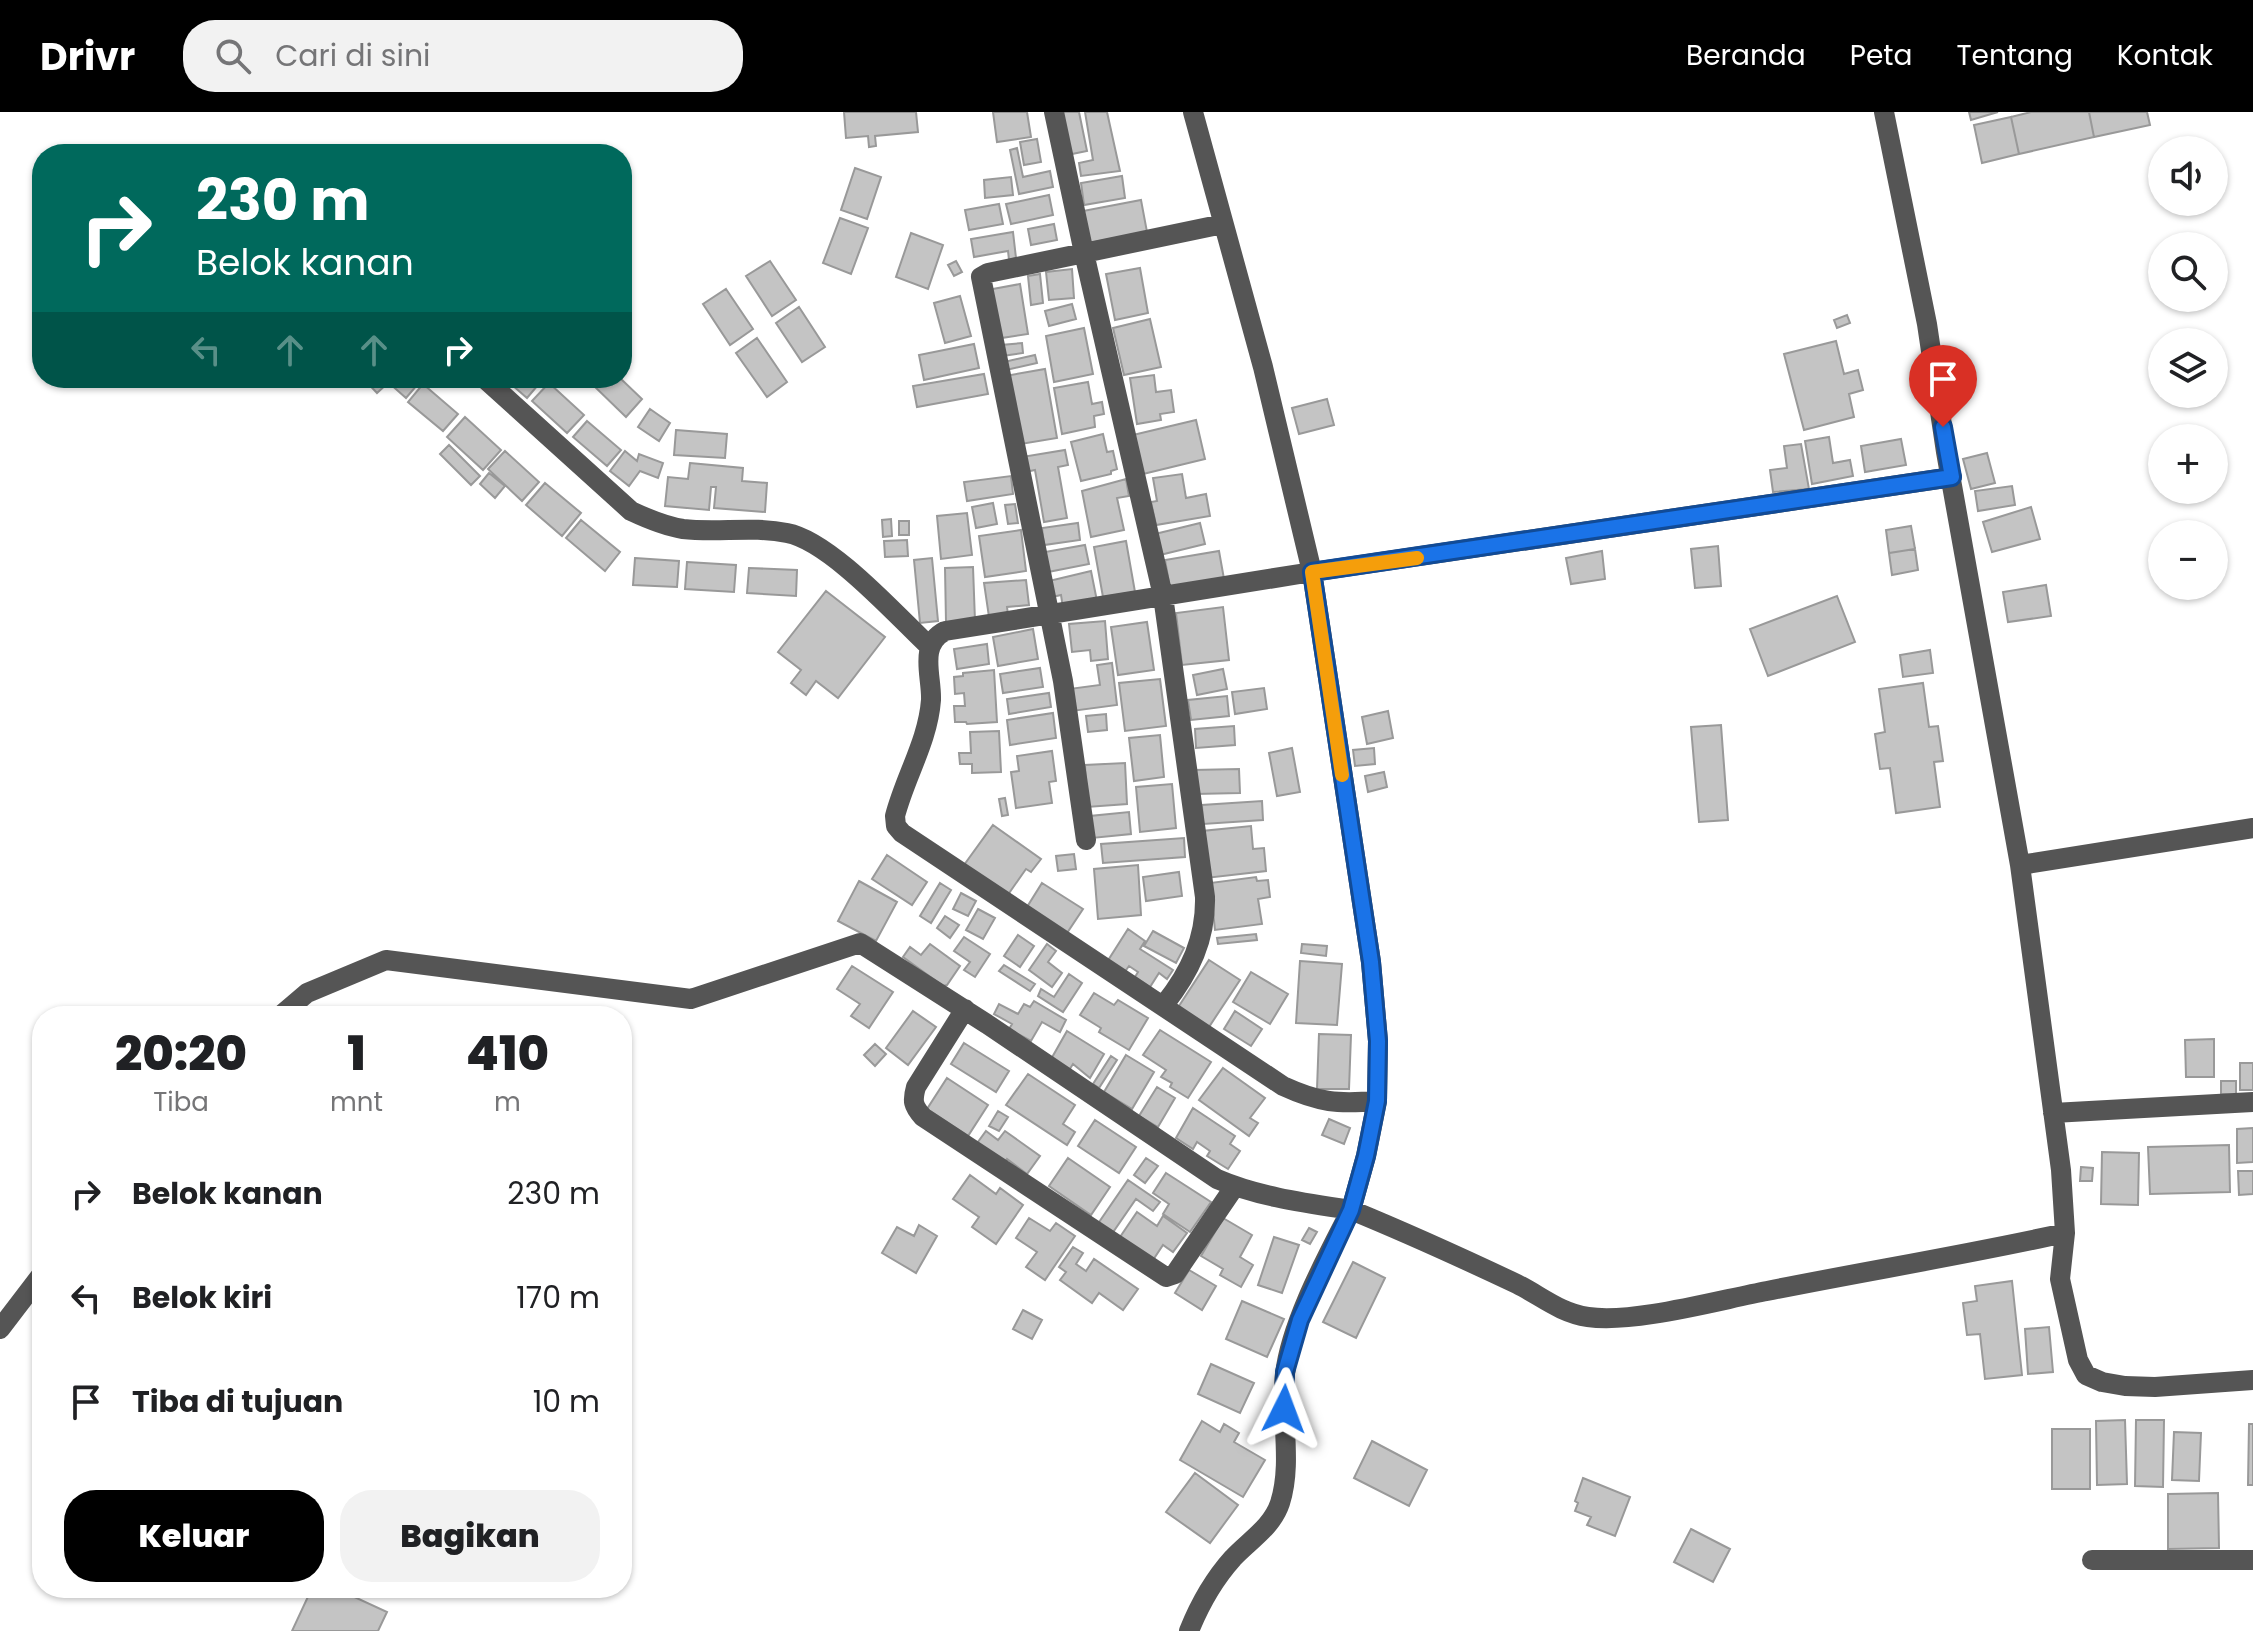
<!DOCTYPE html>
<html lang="id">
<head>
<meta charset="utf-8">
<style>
  :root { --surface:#fff; --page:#f2f2f2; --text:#202124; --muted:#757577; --accent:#000 }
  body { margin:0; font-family:Poppins,sans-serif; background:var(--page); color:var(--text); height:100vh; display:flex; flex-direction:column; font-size:30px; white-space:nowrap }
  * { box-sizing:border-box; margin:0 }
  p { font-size:26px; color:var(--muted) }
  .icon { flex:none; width:44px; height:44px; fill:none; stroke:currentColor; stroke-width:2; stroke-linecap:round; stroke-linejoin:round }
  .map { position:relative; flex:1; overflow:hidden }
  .drawer { position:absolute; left:32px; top:894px; width:600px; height:592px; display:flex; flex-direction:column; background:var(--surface); border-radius:32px; box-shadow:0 2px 6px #0004 }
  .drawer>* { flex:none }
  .banner { position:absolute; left:32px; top:32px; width:600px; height:244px; border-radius:32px; box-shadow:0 2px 6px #0004; background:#00695c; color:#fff; overflow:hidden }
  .buttons { position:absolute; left:2148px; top:24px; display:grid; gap:16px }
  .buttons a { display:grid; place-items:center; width:80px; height:80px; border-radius:50%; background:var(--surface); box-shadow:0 2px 6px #0004; font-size:40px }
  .pin { position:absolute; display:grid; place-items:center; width:68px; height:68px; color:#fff; margin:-82px -34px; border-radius:50% 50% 50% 0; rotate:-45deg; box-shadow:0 0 8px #0007 }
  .pin .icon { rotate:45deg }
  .me { position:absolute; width:88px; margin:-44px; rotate:3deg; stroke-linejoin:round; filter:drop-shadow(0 0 6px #0008) }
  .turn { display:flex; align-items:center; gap:28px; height:168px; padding:0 32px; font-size:36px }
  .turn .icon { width:104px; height:104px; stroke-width:2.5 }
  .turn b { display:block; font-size:56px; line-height:68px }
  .lanes { display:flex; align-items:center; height:76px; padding:0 32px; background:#0003; justify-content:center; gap:40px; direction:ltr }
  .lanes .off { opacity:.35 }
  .eta { display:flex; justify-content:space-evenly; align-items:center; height:136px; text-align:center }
  .eta b { font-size:48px; font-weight:800; line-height:56px }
  .cta { display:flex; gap:16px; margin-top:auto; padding:16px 32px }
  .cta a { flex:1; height:92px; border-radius:32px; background:var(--accent); color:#fff; font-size:32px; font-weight:800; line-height:92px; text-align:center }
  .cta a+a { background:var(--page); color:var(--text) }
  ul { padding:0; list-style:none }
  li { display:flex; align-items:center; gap:24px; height:104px; padding:0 32px }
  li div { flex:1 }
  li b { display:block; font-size:30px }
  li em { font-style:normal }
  header { display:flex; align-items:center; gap:48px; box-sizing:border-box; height:112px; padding:0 40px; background:var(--accent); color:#fff }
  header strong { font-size:38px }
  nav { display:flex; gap:44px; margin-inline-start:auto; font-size:28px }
  .search { width:560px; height:72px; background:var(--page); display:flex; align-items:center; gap:20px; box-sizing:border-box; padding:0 28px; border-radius:32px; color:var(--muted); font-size:30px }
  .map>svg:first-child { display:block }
</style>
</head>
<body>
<header>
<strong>Drivr</strong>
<div class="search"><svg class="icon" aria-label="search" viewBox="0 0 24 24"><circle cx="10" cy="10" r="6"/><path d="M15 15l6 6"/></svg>Cari di sini</div>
<nav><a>Beranda</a><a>Peta</a><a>Tentang</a><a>Kontak</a></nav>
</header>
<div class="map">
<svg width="2253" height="1519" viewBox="0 0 2253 1519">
  <rect width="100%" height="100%" fill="#fff"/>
  <path fill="#c4c4c4" stroke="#999" stroke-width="2" d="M844,0H916L918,20L875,24L876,34L869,35L868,24L846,26Z
    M993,0H1027L1031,25L997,30Z
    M1058,0H1079L1087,39L1067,43Z
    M1085,0H1107L1120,59L1081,64L1079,51L1093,48Z
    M1969,0H1998L1971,8Z
    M2031,0H2089L2094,25L2019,42L2011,5Z
    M2089,0H2147L2150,13L2094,25Z
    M2011,5L2019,42L1982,51L1974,13Z
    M1037,27L1041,50L1024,53L1020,30Z
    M1017,36L1023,65L1050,59L1053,75L1019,82L1010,38Z
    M855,56L881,65L867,107L841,98Z
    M1122,64L1125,86L1084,93L1081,71Z
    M1011,65L1013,83L985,86L984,68Z
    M1049,83L1053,103L1011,112L1006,92Z
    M1141,88L1147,120L1089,131L1083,99Z
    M999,92L1003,112L969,118L965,98Z
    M840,106L868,116L851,162L823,151Z
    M1054,112L1057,128L1031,133L1028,117Z
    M1013,120L1016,146L1009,148L1008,139L974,145L971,127Z
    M911,121L943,133L928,177L896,165Z
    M770,149L796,188L772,204L746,164Z
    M956,149L962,160L954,164L948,153Z
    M1140,156L1148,201L1115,208L1106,162Z
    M1072,157L1074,186L1049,188L1046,160Z
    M1040,162L1043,191L1031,193L1028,164Z
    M1020,172L1028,222L995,227L987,178Z
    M726,177L753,217L730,233L703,192Z
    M960,184L971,224L945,231L934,191Z
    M1072,192L1076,207L1049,214L1045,199Z
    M799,195L825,235L802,250L776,211Z
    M1847,203L1850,211L1837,216L1834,208Z
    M1150,207L1161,255L1124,263L1113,216Z
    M1084,216L1093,262L1054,270L1046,224Z
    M757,226L787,270L767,285L736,241Z
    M1836,229L1844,262L1858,258L1863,278L1849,282L1854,305L1804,318L1784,242Z
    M1022,231L1023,241L1002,244L1001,233Z
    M974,232L979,256L924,268L919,243Z
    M1035,243L1037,251L1006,258L1004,250Z
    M1045,257L1057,326L1015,333L1005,264Z
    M984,262L988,282L917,295L913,274Z
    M1154,263L1156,280L1171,278L1174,300L1160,302L1161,308L1137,312L1130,266Z
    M363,266H384L388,271L377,281Z
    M393,266H423L406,286L389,271Z
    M504,266H542L543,267L527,286Z
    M601,266H620L642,287L626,305L594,274Z
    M1088,270L1092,292L1102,290L1104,302L1094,304L1095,315L1062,322L1054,276Z
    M549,271L584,303L567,321L532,289Z
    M423,272L458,302L443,319L408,290Z
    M1327,287L1334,313L1299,322L1292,296Z
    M650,297L670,311L659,329L638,315Z
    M465,305L501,338L483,358L447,325Z
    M1196,308L1205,347L1143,362L1133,323Z
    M587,309L621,338L607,354L573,325Z
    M676,318L727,322L725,346L674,343Z
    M1103,322L1107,340L1113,339L1117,357L1111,359V362L1081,369L1071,330Z
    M1829,325L1833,351L1850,348L1853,364L1812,372L1805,329Z
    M1901,327L1906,353L1865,360L1861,334Z
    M1801,332L1809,377L1773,380L1770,358L1787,356L1784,334Z
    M449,333L480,364L471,373L440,342Z
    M1065,338L1068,353L1058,355L1067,406L1044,410L1035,358L1025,360L1022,345Z
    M505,339L539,370L522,389L488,357Z
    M625,339L637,349L639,342L663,351L658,366L640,359L629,374L610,359Z
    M1987,341L1995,371L1971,377L1963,347Z
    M690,351L743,356L742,369L767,371L765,400L714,396L716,375H711L709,398L665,394L668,365L688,367Z
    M489,361L505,374L495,386L480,372Z
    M1182,362L1186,386L1206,382L1210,404L1156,413L1151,390L1157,389L1153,366Z
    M1011,364L1013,382L967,389L964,370Z
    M1126,367L1129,384L1117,386L1124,418L1091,425L1082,379Z
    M545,371L581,401L562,424L526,393Z
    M2012,374L2015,393L1978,399L1975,379Z
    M993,391L997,412L976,416L972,395Z
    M1015,392L1018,411L1008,412L1005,393Z
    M2031,395L2040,427L1992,440L1983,410Z
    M967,401L972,443L941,447L937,404Z
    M891,407L892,424L883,425L882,408Z
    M581,408L620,440L605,459L566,426Z
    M899,409H909V423H899Z
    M1078,411L1080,428L1044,433L1042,416Z
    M1200,411L1205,432L1160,443L1155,422Z
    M1911,414L1915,437L1889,441L1886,418Z
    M1021,418L1026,459L985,465L979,424Z
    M907,428L908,444L885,445L884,429Z
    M1126,429L1135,480L1103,485L1094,435Z
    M1085,433L1089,452L1048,460L1045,440Z
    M1718,434L1721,474L1695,476L1691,437Z
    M1915,437L1918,458L1892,463L1889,441Z
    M1219,439L1224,467L1170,476L1165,448Z
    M1602,439L1605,467L1571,472L1566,446Z
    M635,446L679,449L677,475L633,473Z
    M932,446L938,509L920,511L914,448Z
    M687,450L736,453L734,480L685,477Z
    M973,455L975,509L946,510L945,456Z
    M749,456L797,458L796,484L747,481Z
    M1091,459L1097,489L1063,496L1061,483L1052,485L1049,469Z
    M1026,468L1029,493L1007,495L1008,503L989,505L984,471Z
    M2046,473L2051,504L2008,510L2003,480Z
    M826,479L885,525L838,586L816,569L806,583L791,571L801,558L778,540Z
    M1837,484L1855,530L1768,564L1750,517Z
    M1223,495L1229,548L1182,553L1176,501Z
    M1105,509L1108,547L1091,549L1090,538L1072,540L1069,512Z
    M1147,510L1154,558L1118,563L1111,515Z
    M1033,517L1038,547L998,554L993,525Z
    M987,532L989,552L957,557L954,537Z
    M1930,538L1933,561L1903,565L1900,543Z
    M1112,551L1117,593L1072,599L1069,577L1100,573L1097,553Z
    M1040,556L1043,575L1003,581L1000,562Z
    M1223,557L1227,577L1197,583L1193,563Z
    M994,558L997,610L967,612L966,610H955L954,594H965L964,581L955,582L954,565L963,564V561Z
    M1160,567L1166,614L1125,619L1119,571Z
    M1923,571L1929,615L1938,614L1943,649L1934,650L1940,695L1896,701L1890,656L1880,657L1875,622L1885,620L1879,577Z
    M1264,576L1267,597L1235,602L1232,580Z
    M1049,581L1051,595L1009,602L1007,587Z
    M1227,584L1229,604L1191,608L1188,588Z
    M1388,599L1393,626L1367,632L1362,605Z
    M1053,601L1056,626L1010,633L1007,608Z
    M1106,602L1107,618L1088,620L1086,604Z
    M1721,613L1728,708L1699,710L1691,615Z
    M1234,614L1235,633L1196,636L1195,617Z
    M999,619L1001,660L972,661V652H960L959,641H971L970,620Z
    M1160,623L1164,665L1134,669L1129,626Z
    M1292,636L1300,680L1277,684L1269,641Z
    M1374,636L1375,652L1355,654L1353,638Z
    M1052,639L1056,669L1049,670L1052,691L1016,696L1011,660L1019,659L1017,644Z
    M1125,651L1127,692L1087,695L1085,653Z
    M1239,657L1240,681L1195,682L1194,658Z
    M1384,660L1387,675L1368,680L1365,664Z
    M1172,672L1176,716L1140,720L1136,675Z
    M1005,686L1008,703L1002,704L999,687Z
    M1262,689L1263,708L1203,712L1202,693Z
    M1129,700L1131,722L1092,726L1090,704Z
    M993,713L1041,747L1031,760L1026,757L1007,784L964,753Z
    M1251,714L1253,737L1264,736L1266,759L1206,766L1202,719Z
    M1184,726L1185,745L1103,751L1101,732Z
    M1074,742L1076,757L1058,759L1056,744Z
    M887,743L927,770L912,793L872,767Z
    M1138,753L1141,803L1098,807L1094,757Z
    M1179,760L1182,784L1146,789L1143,765Z
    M1256,765L1257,769L1268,768L1270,785L1258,787L1262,812L1215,818L1210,771Z
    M859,769L897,790L876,829L838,809Z
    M940,771L951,778L931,811L920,804Z
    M1042,771L1083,797L1067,821L1027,795Z
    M961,781L976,789L968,804L953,797Z
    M978,797L995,806L983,827L966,818Z
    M945,804L959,813L950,826L937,816Z
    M1128,817L1145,829L1140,837L1173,858L1167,867L1159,861L1150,875L1135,865L1138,860L1129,854L1124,861L1107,850Z
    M1153,819L1184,836L1176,851L1144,834Z
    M1256,822L1257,828L1218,832L1217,826Z
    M1018,823L1034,834L1020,855L1004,844Z
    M964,825L990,842L975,865L964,858L970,850L954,839Z
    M930,832L960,854L947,873L943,874L903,845L910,835L921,843Z
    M1047,832L1056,839L1048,850L1062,861L1052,875L1029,858Z
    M1302,832L1327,834L1326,844L1301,841Z
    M1209,848L1240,868L1207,918L1177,897Z
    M1300,849L1342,852L1337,913L1296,911Z
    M1004,853L1035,872L1030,879L999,859Z
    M852,854L893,880L869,916L851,904L860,892L837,877Z
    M1251,860L1288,882L1270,912L1233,890Z
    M1069,862L1082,871L1063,900L1038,884L1041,877L1054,885Z
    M1094,881L1114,893L1118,888L1148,906L1129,938L1099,920L1101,916L1080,903Z
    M1034,889L1066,908L1060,920L1042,910L1031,929L1009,917L1012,912L994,902L999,892L1018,902L1024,892L1030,895Z
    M913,899L936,915L908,953L886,936Z
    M1235,899L1262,917L1251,934L1224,917Z
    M1160,918L1211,950L1188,986L1170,975L1172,971L1161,965L1166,958L1143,943Z
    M1067,919L1104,942L1090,966L1073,952L1068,960L1050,949Z
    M1319,922L1351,923L1349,977H1317Z
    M2214,927V965H2186L2185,928Z
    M964,931L1009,959L996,980L951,952Z
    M875,932L886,942L875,954L864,943Z
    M1126,943L1154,960L1132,997L1104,980Z
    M1111,944L1117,948L1099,976L1093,972Z
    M2240,951H2253V978H2240Z
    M1223,956L1265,986L1250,1006L1258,1011L1249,1024L1199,988Z
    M1028,962L1075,993L1063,1012L1075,1020L1067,1033L1006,993Z
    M947,966L988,993L968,1024L927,997Z
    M2221,969H2236V983L2221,982Z
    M1157,975L1175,986L1158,1015L1139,1004Z
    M1193,996L1235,1024L1230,1032L1240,1039L1228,1057L1207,1044L1210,1039L1197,1030L1193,1037L1176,1026Z
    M998,999L1008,1005L999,1019L989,1014Z
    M1329,1007L1350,1016L1344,1032L1322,1023Z
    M1095,1008L1136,1035L1119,1061L1078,1034Z
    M2253,1016V1050L2237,1051V1017Z
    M986,1019L998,1028L1005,1019L1040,1044L1027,1062L1007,1047L1002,1055L975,1034Z
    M2229,1033L2230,1080L2150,1082L2148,1035Z
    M2102,1040L2139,1041L2138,1093L2101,1092Z
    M1068,1046L1110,1075L1091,1103L1049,1074Z
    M1146,1046L1158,1054L1145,1071L1134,1063Z
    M2081,1055L2093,1056L2092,1069H2080Z
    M2238,1059H2253V1082L2239,1083Z
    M1166,1061L1211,1090L1190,1120L1163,1102L1169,1092L1153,1081Z
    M970,1063L996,1082L1000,1076L1023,1093L996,1132L972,1115L979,1105L953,1087Z
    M1128,1068L1160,1090L1153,1099L1136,1087L1109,1126L1095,1116Z
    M1137,1100L1157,1114L1163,1104L1187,1121L1173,1140L1163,1133L1151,1151L1118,1128Z
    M1029,1106L1050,1119L1056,1111L1075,1124L1045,1168L1026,1155L1037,1140L1016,1126Z
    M1223,1106L1252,1123L1240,1145L1253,1153L1241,1175L1220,1163L1223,1157L1201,1144Z
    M919,1113L937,1124L916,1161L882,1141L897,1115L914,1124Z
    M1309,1116L1317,1120L1310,1132L1302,1128Z
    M1274,1125L1299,1133L1282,1181L1258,1173Z
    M1073,1135L1083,1141L1076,1152L1086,1159L1094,1147L1138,1177L1123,1198L1099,1181L1092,1191L1060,1168L1066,1160L1059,1155Z
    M1353,1150L1385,1166L1356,1226L1323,1210Z
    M1189,1158L1216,1174L1202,1198L1175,1181Z
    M2012,1169L2022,1263L1985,1267L1980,1222L1967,1223L1963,1191L1977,1189L1975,1174Z
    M1242,1189L1284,1207L1267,1245L1226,1227Z
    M1023,1198L1042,1208L1032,1227L1013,1217Z
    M2049,1215L2053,1260L2028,1262L2025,1217Z
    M1211,1252L1254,1271L1240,1301L1198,1282Z
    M2125,1308L2127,1372L2097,1373L2096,1309Z
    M2136,1308H2164L2163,1375L2135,1374Z
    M1202,1309L1220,1320L1224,1312L1239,1321L1234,1330L1265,1348L1243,1385L1180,1348Z
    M2249,1312H2253V1373H2248Z
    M2052,1317H2090V1377H2052Z
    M2174,1320L2201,1321L2199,1369L2172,1368Z
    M1372,1329L1427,1358L1409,1394L1354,1366Z
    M1195,1361L1238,1393L1210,1431L1166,1400Z
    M1583,1366L1630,1385L1615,1424L1587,1413L1591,1405L1575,1399L1578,1391L1575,1389Z
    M2218,1381L2219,1436L2168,1437V1382Z
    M1691,1417L1730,1437L1713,1470L1674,1450Z
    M312,1476H335L387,1500L378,1519H292Z"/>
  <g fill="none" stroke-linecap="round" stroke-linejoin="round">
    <path stroke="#555" stroke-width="20" d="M1054,0L1084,141L1163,484L1205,785C1206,827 1190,860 1164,893
      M1193,0L1263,255L1312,460L1371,850L1378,929L1377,989L1366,1044L1351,1098C1407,1121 1462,1146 1517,1172C1541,1184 1560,1201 1588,1205C1633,1212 1719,1188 1767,1179C1866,1159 1966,1143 2065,1121L2060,1167L2078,1248L2086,1263L2102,1270L2125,1274L2155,1275L2253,1268
      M1884,0L1927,212L1946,340L2020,753L2061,1058L2065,1121
      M484,266L631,399C648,407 664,414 683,417C717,421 753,414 787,421C830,429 896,503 929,534
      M1086,728L1063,569L981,165L988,161L1223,112
      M2020,753L2253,716
      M965,897L916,975C912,989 913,994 923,1005L1166,1165L1175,1162L1235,1074
      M280,904L307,881L386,848L691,887L860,831L987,912L1217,1067C1259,1085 1305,1091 1351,1098C1327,1145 1291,1210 1285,1262C1280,1304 1293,1350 1280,1391C1272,1415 1250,1428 1233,1446C1215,1466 1199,1494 1189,1519
      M1377,989C1337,992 1320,991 1283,974L902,721L896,714L895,704C905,665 928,629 931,588C932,564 918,533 945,519L1312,460L1952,365
      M2053,1001L2253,990
      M0,1217L42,1162
      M2092,1448H2253"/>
  </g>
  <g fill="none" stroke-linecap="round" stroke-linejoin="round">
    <defs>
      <path id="route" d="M1284,1297L1285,1260L1300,1208L1351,1098L1366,1044L1377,989L1378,929L1371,850L1312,460L1952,365L1943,315"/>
    </defs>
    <use href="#route" stroke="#114b97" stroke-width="20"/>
    <use href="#route" stroke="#1a73e8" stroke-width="14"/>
    <path stroke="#f59e0b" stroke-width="14" d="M1342,663L1312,460L1417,446"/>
  </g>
</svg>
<div class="buttons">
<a><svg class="icon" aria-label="sound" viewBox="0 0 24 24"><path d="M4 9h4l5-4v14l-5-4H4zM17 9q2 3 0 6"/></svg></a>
<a><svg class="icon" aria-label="search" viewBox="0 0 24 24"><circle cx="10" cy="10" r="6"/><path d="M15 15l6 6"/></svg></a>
<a><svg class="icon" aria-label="layers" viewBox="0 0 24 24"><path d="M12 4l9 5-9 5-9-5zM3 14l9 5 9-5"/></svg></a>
<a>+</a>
<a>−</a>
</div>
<div class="pin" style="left:1943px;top:315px;background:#d93025"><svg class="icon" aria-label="arrive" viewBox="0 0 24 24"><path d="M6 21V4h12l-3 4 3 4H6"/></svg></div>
<svg class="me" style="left:1284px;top:1297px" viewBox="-20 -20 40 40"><path d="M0-17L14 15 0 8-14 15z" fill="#1a73e8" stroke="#fff" stroke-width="4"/></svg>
<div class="banner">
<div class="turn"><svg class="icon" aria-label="right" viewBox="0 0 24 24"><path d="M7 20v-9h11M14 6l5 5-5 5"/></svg><div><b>230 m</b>Belok kanan</div></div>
<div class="lanes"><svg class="icon off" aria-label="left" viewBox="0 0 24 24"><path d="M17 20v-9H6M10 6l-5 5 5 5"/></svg><svg class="icon off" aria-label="ahead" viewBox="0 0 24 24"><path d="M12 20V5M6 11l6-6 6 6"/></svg><svg class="icon off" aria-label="ahead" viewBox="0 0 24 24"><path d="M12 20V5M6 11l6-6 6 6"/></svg><svg class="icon" aria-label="right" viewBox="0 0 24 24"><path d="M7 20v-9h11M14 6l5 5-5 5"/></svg></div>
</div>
<section class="drawer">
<div class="eta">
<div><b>20:20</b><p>Tiba</p></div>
<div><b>1</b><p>mnt</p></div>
<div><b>410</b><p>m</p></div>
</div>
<ul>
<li><svg class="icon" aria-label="right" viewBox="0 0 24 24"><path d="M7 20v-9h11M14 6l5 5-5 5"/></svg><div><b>Belok kanan</b></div><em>230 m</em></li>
<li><svg class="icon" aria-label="left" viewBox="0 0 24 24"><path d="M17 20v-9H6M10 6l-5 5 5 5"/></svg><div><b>Belok kiri</b></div><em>170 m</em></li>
<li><svg class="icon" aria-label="arrive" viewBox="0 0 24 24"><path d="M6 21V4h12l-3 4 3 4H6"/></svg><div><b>Tiba di tujuan</b></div><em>10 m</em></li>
</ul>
<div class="cta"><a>Keluar</a><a>Bagikan</a></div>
</section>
</div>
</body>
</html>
